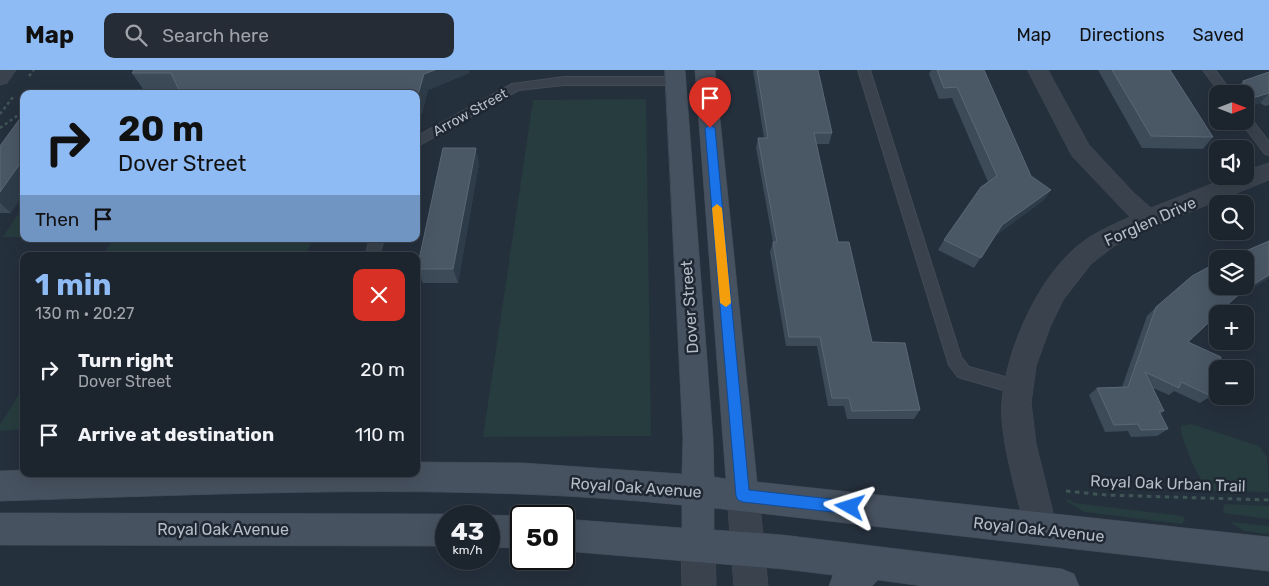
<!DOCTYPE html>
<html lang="en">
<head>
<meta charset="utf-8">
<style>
  :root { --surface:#1c242e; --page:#252c36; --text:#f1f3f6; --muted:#a0a4aa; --line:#3a414a; --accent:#8ebbf4 }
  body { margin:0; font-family:Rubik,sans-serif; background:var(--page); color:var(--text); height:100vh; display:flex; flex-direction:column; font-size:19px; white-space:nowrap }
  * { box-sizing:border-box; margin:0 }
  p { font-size:16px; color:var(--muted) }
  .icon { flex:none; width:28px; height:28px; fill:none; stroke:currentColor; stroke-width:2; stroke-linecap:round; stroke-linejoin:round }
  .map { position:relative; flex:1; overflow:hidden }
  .sheet { position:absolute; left:20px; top:182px; width:400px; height:225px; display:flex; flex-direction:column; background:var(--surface); border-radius:10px; box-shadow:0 5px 20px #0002,0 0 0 1px var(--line) }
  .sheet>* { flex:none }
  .banner { position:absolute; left:20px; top:20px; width:400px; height:152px; border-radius:10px; box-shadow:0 5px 20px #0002,0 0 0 1px var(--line); background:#8ebbf4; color:#111; overflow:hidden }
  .needle { width:32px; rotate:90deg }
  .fabs { position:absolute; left:1209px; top:15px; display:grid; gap:10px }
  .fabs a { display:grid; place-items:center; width:45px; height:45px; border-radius:10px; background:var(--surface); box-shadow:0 5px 20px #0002,0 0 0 1px var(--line); font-size:25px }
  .speed { position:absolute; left:435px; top:435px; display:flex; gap:10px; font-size:25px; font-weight:700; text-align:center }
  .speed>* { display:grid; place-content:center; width:65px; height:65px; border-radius:50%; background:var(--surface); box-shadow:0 5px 20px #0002,0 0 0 1px var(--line); line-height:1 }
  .speed small { font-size:12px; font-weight:400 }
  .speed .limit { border:2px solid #111; border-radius:8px; background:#fff; color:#111 }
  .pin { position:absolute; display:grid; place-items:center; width:42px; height:42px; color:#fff; margin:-51px -21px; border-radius:50% 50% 50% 0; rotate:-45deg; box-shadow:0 0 5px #0007 }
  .pin .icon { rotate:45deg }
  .me { position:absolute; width:55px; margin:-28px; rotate:276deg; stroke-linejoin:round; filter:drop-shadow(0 0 4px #0008) }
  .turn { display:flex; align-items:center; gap:18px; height:105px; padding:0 15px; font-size:22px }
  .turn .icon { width:65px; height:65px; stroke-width:2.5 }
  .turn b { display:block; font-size:35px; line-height:42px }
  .then { display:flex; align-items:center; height:48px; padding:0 15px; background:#0003; gap:10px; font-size:19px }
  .round { display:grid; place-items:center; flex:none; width:52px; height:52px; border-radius:10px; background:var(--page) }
  .overview { display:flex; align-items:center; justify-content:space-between; height:85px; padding:0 15px }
  h1 { font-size:30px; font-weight:700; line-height:38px; color:var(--accent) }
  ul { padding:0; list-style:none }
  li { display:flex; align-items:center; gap:15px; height:65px; padding:0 15px }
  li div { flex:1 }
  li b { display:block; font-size:19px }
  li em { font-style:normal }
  header { display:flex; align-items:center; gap:30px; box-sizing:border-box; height:70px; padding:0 25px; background:var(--accent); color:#111 }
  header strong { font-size:24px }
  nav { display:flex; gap:28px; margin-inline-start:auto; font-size:18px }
  .search { width:350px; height:45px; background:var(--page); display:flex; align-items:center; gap:12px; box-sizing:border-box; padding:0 18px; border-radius:10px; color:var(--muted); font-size:19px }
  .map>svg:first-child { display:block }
</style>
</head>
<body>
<header>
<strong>Map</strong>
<div class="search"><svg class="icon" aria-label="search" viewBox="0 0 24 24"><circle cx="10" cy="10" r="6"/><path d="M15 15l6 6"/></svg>Search here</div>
<nav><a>Map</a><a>Directions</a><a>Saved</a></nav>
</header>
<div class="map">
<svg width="1269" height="516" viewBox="0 0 1269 516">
  <rect width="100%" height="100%" fill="#25303d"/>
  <path fill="#273c3e" d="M646,29L651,366L483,367L533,30Z
    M24,135V167H3Z
    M113,169H313L305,186H103Z
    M24,316V359L0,361V355Z
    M1191,354L1259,376L1267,387L1269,422L1212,421C1195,407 1189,383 1181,363V356Z
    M1069,429L1074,433L1183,446L1185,450L1182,454L1085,442L1066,431Z
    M1224,434L1269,436V449L1223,443Z
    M1230,452L1269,456V464L1244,461Z"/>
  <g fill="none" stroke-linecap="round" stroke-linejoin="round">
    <defs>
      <path id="service" d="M858,0H870L961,287L969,297L1023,312L1025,317L1023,322L1017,324L958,307L949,295Z
        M1203,0H1215L1233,24H1221Z
        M564,7H675L681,11L675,15H564L519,20L416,77V67L512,14Z
        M1245,45L1249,46L1269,72V85L1265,84L1240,51H1245Z
        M370,169H384L379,186H365Z"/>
      <path id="minor" d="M0,0H16L7,13L0,15Z
        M1028,0H1048L1089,75L1134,123L1151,138L1232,106H1245V101L1269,93V110L1157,155L1114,176L1091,194L1063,230L1050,257L1036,296L1031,333L1036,374L1057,459L1053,470L1041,475L1029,470L1025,459C1017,425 999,365 1002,332C1006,281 1036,213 1074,179C1091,164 1110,156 1130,147L1072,86Z"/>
      <path id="tertiary" d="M743,411L754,415L759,426L768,516H734L727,426L732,415Z
        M698,457L710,462L715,474L716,516H682L681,474L686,462Z"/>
      <path id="secondary" d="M665,0H685L713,369L714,407L726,409L695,0H715L757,412L1269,467V501L714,438V460L783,465L1062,499L1074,504L1079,516H923L878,510L872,516H829L833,505L783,499L564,481V449L682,458V435C455,412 227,424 0,431V401L24,400V404H416V392L523,393L682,404L683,369Z
        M0,443L446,444L452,446H446V476L0,475Z
        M489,445L522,446L521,478L489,477V446H485Z"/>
    </defs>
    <use href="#service" stroke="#424b56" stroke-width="2"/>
    <use href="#minor" stroke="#424b56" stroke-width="1"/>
    <use href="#tertiary" stroke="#424b56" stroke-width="1"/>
    <use href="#secondary" stroke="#424b56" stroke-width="1"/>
    <path stroke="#405556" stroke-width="2.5" stroke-dasharray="3 3" stroke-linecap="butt" d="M29,6L34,0
      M0,44L13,27
      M0,58L24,41"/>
    <path stroke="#405556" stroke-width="3" stroke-dasharray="4.5 4.5" stroke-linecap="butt" d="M1066,421L1106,425L1269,430"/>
    <use href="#service" fill="#39424d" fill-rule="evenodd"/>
    <use href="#minor" fill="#39424d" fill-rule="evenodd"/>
    <use href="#tertiary" fill="#39424d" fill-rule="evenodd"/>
    <use href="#secondary" fill="#475260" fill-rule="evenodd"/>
  </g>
  <path fill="#3d4b59" d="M753,0H818L832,63L829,74H816L838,172L872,272L920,340L914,349H847L844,336H828L817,276H786L770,182L773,172L756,78L758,68H764Z
    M931,0H984L1031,106L1044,130L995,166L974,198L938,180L944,170L988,112L952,28L939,29L929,4Z
    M1098,0H1170L1213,67L1203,79L1142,78Z
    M1269,2V35L1265,36L1260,33L1245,38V24H1233L1234,22L1243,11Z
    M132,3H469L428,20L422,43H416V24L178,19H143Z
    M0,76L11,143H0Z
    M479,93L458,213H423L417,199Z
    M1269,171V208L1234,229L1188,272L1211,326L1200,333L1174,321L1169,325L1153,318L1164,341L1160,344L1168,359L1157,366L1131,367L1128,361L1105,362L1089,325L1097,318L1122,317L1147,246L1156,237L1241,183Z"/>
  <path fill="#2e3b49" d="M435,0H469V3L428,20L422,43L417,28L424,4Z
    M1269,23L1260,33L1245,38V31L1246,30Z
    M476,78L479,93L458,213L453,199Z
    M24,88V124L11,143L0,133V122Z
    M1051,120L1044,130L995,166L974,198L1002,155Z
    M1269,205V208L1231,230L1241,222Z"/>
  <path fill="#4a5765" stroke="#5b6775" d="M134,0H435L424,4L417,28H416V24H181L171,3H132Z
    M757,0H818L832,63H814L838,172H849L872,272L905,273L920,340L852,341L849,328H832L820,267H789L773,172H777L758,68H768Z
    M937,0H984L1031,106L1051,120L1002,155L981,188L944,170L981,117L997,106L957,17L944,18Z
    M1112,0H1170L1213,67L1151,66Z
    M1269,2V23L1246,30L1245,24H1244L1241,15L1244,14L1243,11Z
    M38,22L100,23V24H38Z
    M24,43V88L0,122V76Z
    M443,78H476L453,199H417Z
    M1269,171V205L1241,222L1188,272L1221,287L1211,326L1181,312L1179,318L1145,302L1164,341H1159L1168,359L1141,360L1138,354L1114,355L1097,318L1128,317L1156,237L1192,206L1218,192V216H1245V189H1223L1238,181L1241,183Z"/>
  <path fill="#1a73e8" stroke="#114b97" d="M710,55L715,58L749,420L850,431L855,433L857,437L855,442L850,444L743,432L738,430L736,426L705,58Z"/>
  <path fill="#f59e0b" d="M717,134L722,138L731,233L726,237L720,233L712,138Z"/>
  <g text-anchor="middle" stroke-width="5" stroke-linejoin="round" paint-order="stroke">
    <g font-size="14" fill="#b5bdc8" stroke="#1e2732">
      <text transform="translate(470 42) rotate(-29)" y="5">Arrow Street</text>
    </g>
    <g font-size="16" fill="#b5bdc8" stroke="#1e2732">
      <text transform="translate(1150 151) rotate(-24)" y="6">Forglen Drive</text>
      <text transform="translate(689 237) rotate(-94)" y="6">Dover Street</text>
      <text transform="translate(1168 413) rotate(2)" y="6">Royal Oak Urban Trail</text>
      <text transform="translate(636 417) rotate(4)" y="6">Royal Oak Avenue</text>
      <text x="223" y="465">Royal Oak Avenue</text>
      <text transform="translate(1039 459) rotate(6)" y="6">Royal Oak Avenue</text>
    </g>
  </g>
</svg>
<div class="fabs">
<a><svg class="needle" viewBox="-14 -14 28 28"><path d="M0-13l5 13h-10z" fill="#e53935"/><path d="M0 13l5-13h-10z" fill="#a0a4aa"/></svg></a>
<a><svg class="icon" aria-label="sound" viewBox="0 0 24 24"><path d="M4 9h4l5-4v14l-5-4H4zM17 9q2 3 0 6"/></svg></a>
<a><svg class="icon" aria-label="search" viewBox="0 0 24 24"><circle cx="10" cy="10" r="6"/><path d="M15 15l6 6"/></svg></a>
<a><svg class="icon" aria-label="layers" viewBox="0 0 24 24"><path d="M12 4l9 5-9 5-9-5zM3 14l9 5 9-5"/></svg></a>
<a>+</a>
<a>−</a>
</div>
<div class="speed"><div>43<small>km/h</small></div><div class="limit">50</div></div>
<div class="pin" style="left:710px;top:58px;background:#d93025"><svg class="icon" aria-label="arrive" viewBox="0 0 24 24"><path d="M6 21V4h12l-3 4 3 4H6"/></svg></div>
<svg class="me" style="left:850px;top:437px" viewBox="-20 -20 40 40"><path d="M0-17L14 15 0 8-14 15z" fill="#1a73e8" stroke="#fff" stroke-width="4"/></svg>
<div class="banner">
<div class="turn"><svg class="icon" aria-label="right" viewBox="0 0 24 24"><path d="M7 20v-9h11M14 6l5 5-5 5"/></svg><div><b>20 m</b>Dover Street</div></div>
<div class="then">Then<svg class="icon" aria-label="arrive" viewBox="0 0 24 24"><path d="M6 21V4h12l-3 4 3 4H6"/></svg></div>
</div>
<section class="sheet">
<div class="overview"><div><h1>1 min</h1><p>130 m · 20:27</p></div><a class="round" style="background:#d93025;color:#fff"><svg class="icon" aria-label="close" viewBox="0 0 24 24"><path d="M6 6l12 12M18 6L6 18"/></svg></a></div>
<ul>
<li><svg class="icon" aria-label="right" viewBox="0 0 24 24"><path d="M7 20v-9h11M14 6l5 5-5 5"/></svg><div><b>Turn right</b><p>Dover Street</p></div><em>20 m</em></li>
<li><svg class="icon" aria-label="arrive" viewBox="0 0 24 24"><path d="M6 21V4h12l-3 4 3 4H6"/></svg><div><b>Arrive at destination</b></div><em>110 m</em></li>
</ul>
</section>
</div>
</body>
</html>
